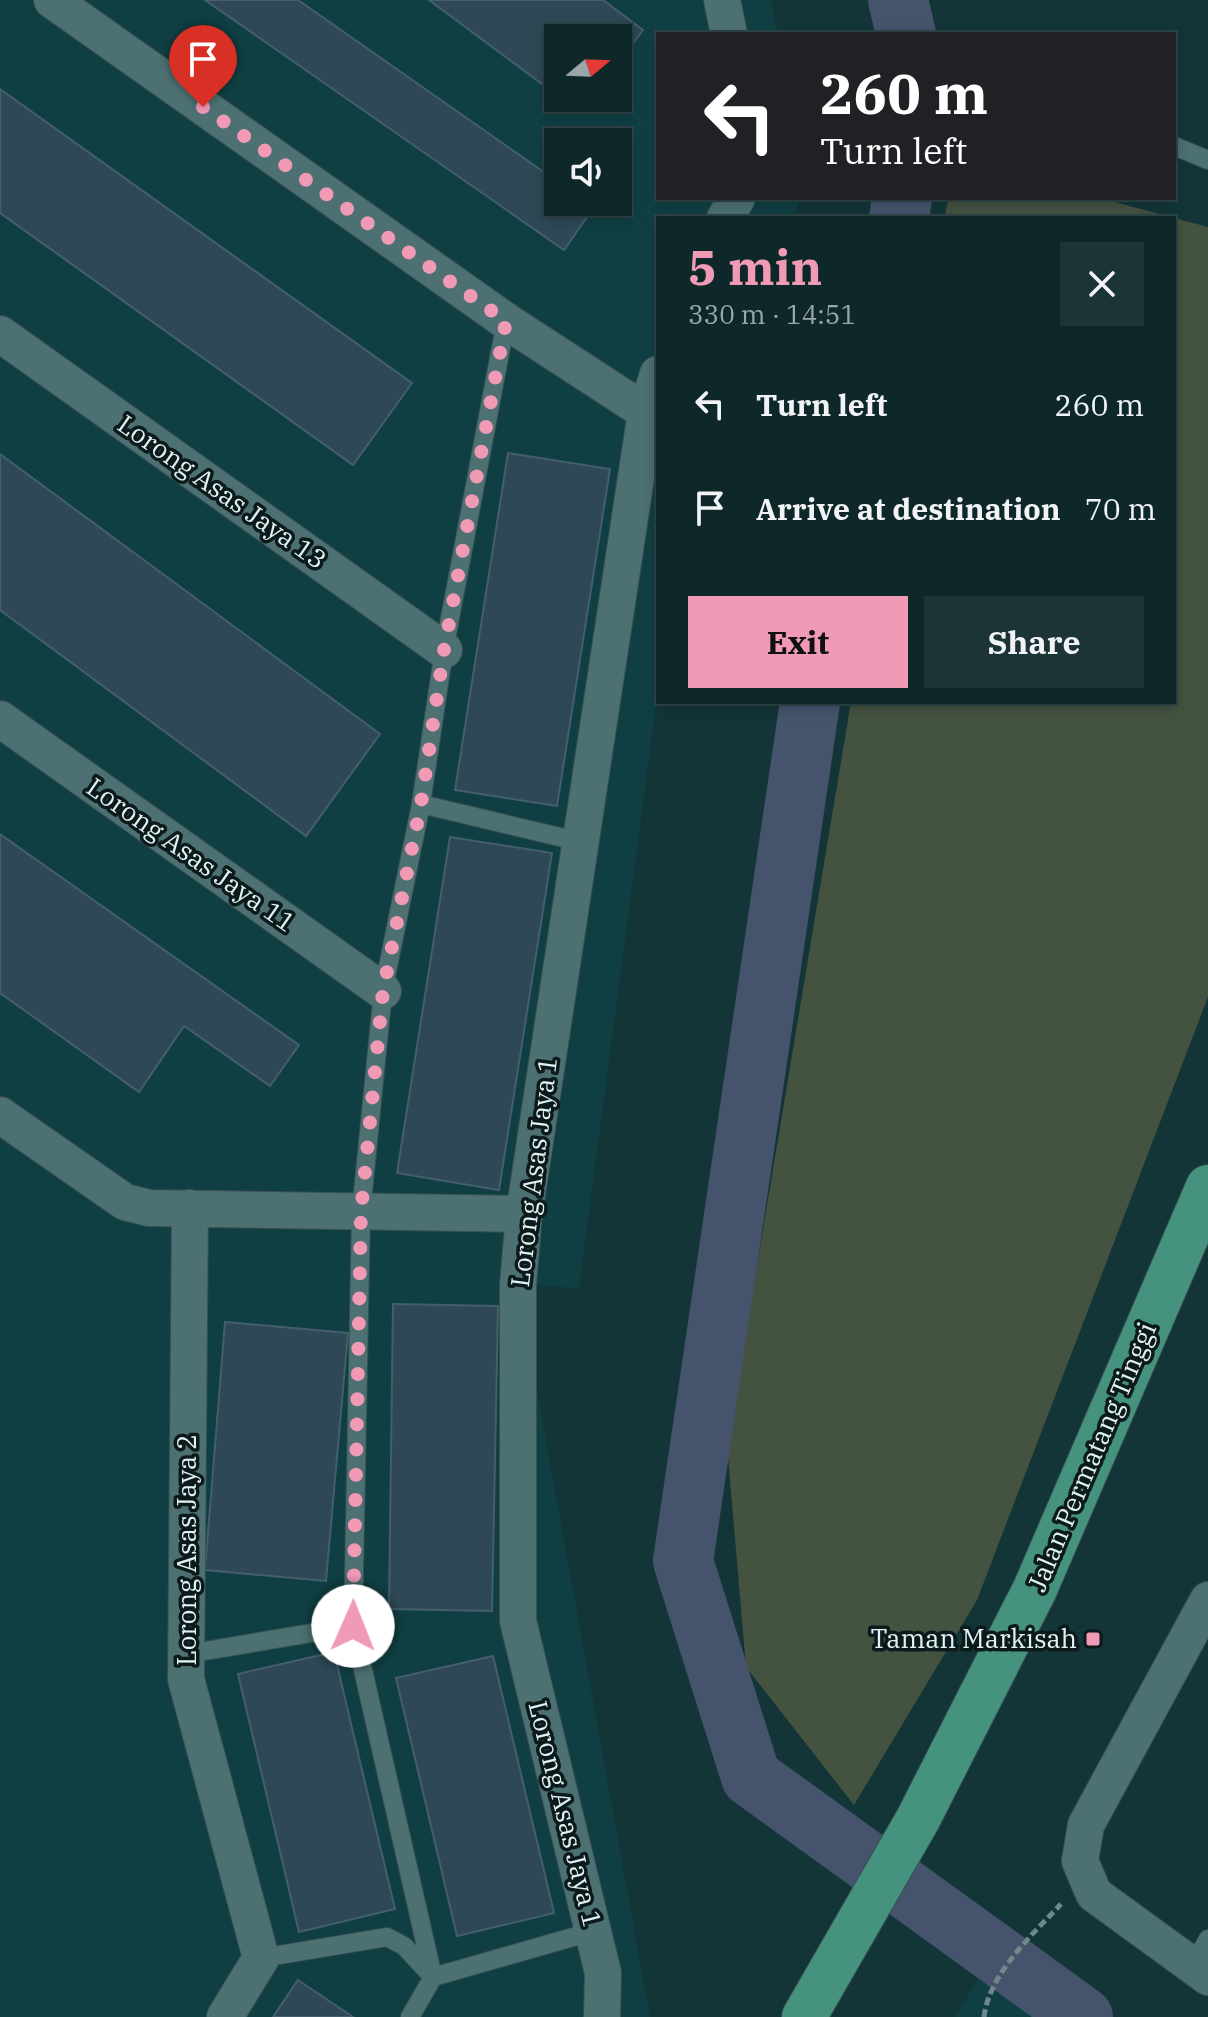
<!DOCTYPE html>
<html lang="en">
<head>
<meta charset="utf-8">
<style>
  :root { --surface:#0e282a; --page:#1c3436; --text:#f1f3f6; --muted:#9ba6a8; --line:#2e4447; --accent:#f09ab5 }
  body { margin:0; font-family:"IBM Plex Serif",serif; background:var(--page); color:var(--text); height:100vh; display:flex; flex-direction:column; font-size:30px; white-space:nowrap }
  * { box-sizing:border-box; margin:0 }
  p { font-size:26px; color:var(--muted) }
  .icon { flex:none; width:44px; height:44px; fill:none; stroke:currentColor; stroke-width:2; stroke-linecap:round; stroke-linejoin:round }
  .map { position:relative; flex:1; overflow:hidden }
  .panel { position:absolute; left:656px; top:216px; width:520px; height:488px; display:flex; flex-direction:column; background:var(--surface); border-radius:0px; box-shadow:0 4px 12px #0003,0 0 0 2px var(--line) }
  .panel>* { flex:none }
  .top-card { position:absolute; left:656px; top:32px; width:520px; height:168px; border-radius:0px; box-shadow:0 4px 12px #0003,0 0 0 2px var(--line); background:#202124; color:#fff; overflow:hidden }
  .needle { width:52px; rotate:71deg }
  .controls { position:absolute; left:544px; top:24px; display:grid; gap:16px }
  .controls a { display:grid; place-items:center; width:88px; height:88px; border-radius:0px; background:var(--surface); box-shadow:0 4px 12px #0003,0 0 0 2px var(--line); font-size:40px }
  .pin { position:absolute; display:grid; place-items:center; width:68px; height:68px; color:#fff; margin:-82px -34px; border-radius:50% 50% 50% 0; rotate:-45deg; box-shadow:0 0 8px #0007 }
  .pin .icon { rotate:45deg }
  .me { position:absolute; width:88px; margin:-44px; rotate:1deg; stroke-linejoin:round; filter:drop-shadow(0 0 6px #0008) }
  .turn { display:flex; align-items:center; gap:28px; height:168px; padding:0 32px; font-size:36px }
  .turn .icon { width:104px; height:104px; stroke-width:2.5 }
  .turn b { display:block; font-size:56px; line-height:68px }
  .round { display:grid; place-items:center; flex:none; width:84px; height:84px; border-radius:0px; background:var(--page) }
  .summary { display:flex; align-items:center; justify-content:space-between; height:136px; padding:0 32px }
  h1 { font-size:48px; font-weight:700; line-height:60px; color:var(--accent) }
  .cta { display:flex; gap:16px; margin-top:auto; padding:16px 32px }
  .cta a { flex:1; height:92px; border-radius:0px; background:var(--accent); color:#111; font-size:32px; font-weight:700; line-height:92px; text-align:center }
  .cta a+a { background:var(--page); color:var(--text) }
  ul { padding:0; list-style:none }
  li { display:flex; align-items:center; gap:24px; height:104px; padding:0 32px }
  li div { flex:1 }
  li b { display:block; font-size:30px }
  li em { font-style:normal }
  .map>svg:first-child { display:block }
</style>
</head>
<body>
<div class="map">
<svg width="1208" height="2017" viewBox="0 0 1208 2017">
  <rect width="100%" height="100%" fill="#133538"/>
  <path fill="#103f43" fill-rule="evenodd" d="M0,0H771L778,34H658V198H801L792,218H658V690L579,1288L518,1285L650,2017H0ZM558,38H618V98H558ZM558,142H618V202H558Z
    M993,1954L1081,2017H955Z"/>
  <path fill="#445240" d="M949,198H1100L1208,227V997L977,1600L854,1805L746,1667L727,1445L851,702H1174V218H944Z"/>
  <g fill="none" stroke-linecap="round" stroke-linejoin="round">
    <path stroke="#46536d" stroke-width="60" d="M898,0L906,34
      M899,218L902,198
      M810,702L683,1561L751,1777L1083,2017"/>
  </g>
  <path fill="#2e4856" stroke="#445e6d" stroke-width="2" d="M205,0H298L558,182V202H587L594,207L564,250Z
    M429,0H603L643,30L618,63V38H558V96Z
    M0,89L412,383L353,465L0,213Z
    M560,98H592L581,113Z
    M508,453L610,469L557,806L455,790Z
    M0,454L380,734L306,836L0,610Z
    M0,834L299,1045L270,1086L184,1026L139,1092L0,993Z
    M450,837L552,853L499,1190L397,1173Z
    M393,1304L498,1306L492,1611L389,1609Z
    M225,1322L348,1333L326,1581L205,1570Z
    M334,1652L395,1909L299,1932L238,1674Z
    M493,1656L554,1913L457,1936L396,1678Z
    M298,1980L353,2017H273Z"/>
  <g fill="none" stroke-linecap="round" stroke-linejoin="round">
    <defs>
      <path id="service" d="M1174,146L1208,160
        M421,804L581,842
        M187,1654L353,1626
        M261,1958L387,1937L404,1946L433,1977L594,1931
        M1193,1966L1208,1939
        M410,2017L433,1977L353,1626L361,1212L383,991L421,804L444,650L506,321"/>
      <path id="minor" d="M52,0L506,321L646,412
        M722,0L729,34
        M725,218L737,198
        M0,334L444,650
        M0,719L383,991
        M0,1115L125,1202L149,1208L524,1214
        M190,1208L186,1679L261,1958L225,2017
        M1208,1600L1086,1825L1080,1861L1094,1894L1208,1977
        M602,2017L603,1973L518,1621V1285L524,1214L646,412L658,374"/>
      <path id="trunk" d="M804,2017L918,1819L1035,1589L1208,1187"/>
    </defs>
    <use href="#service" stroke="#384f51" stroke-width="20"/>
    <use href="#minor" stroke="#384f51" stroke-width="38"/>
    <use href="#trunk" stroke="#384f51" stroke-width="46"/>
    <path stroke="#6e898b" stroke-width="5" stroke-dasharray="8 4" stroke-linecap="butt" d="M984,2017C989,1974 1032,1935 1061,1904"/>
    <use href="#service" stroke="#4d7072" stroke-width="18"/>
    <use href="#minor" stroke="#4d7072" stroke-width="36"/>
    <use href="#trunk" stroke="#45937e" stroke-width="44"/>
  </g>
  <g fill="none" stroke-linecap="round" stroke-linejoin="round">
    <path stroke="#f09ab5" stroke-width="14" stroke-dasharray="0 25.2" d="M203,107L506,321L444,650L421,804L383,991L361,1212L353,1626"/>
  </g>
  <rect fill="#f09ab5" stroke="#0c1a1b" stroke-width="3" x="1085" y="1631" width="16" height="16" rx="4"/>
  <g text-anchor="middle" stroke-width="7" stroke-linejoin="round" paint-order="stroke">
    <g font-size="26" fill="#dff2f4" stroke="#0c1a1b">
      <text transform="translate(222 492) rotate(35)" y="9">Lorong Asas Jaya 13</text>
      <text transform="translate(191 855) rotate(35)" y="9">Lorong Asas Jaya 11</text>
      <text transform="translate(534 1172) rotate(-83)" y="9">Lorong Asas Jaya 1</text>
      <text transform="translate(1092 1457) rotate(-67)" y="9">Jalan Permatang Tinggi</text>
      <text transform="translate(187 1550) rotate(-90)" y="9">Lorong Asas Jaya 2</text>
      <text transform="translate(565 1814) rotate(76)" y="9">Lorong Asas Jaya 1</text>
    </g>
    <g font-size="26" fill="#dff2f4" stroke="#0c1a1b" text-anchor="end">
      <text x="1077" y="1648">Taman Markisah</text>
    </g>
  </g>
</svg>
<div class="controls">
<a><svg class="needle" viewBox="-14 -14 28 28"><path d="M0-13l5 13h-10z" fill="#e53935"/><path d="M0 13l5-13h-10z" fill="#9ba6a8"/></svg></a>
<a><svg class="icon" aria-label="sound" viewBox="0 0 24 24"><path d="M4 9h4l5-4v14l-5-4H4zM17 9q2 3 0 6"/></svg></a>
</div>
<div class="pin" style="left:203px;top:107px;background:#d93025"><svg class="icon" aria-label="arrive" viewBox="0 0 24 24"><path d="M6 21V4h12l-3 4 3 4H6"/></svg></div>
<svg class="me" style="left:353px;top:1626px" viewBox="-20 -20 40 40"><circle r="19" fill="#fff"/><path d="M0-13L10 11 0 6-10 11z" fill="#f09ab5"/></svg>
<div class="top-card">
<div class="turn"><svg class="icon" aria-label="left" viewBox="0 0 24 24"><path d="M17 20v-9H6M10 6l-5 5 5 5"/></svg><div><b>260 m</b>Turn left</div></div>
</div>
<section class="panel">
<div class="summary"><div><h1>5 min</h1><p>330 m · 14:51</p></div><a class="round"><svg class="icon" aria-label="close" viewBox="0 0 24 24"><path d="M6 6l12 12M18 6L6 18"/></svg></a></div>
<ul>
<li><svg class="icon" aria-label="left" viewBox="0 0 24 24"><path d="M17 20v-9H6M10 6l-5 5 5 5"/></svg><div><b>Turn left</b></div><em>260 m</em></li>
<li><svg class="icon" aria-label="arrive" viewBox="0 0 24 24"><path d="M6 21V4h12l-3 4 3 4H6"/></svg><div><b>Arrive at destination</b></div><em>70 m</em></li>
</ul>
<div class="cta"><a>Exit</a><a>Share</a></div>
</section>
</div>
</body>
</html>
